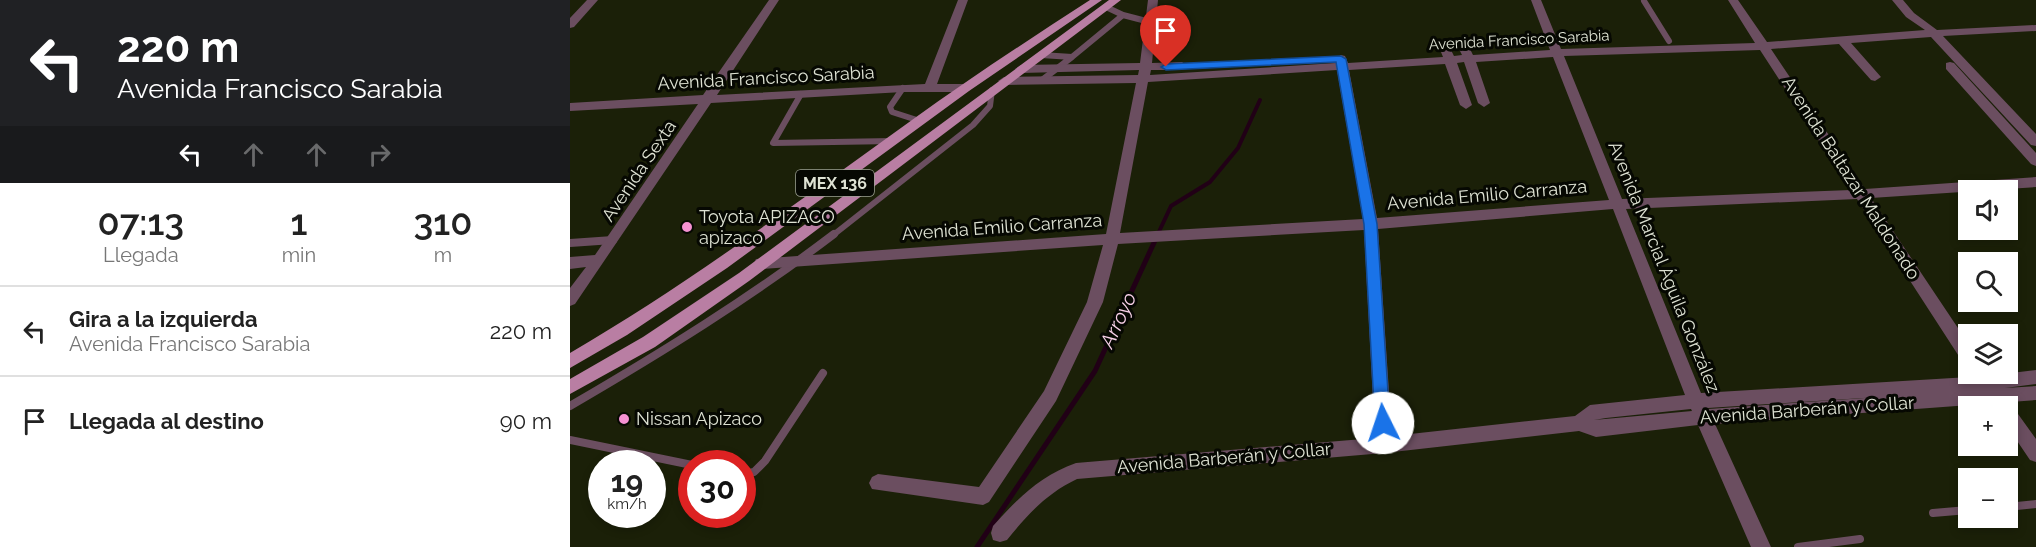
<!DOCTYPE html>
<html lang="es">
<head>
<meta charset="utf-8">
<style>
  :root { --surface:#fff; --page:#f2f2f2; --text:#222; --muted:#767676; --line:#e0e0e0 }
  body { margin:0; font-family:Raleway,sans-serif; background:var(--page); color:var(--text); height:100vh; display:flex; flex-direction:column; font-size:22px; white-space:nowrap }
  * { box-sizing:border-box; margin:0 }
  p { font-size:20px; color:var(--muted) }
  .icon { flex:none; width:33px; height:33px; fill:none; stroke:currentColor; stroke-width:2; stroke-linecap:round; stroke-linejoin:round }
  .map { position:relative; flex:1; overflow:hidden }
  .details { display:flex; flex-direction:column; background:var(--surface); width:570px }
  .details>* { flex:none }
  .banner { background:#202124; color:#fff; overflow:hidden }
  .buttons { position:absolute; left:1388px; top:180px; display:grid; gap:12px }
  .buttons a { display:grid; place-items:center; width:60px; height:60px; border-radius:0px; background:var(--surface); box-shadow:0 3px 9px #0003; font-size:30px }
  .speed { position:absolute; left:18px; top:450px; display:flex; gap:12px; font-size:30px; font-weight:700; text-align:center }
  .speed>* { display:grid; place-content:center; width:78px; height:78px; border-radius:50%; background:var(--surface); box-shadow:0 3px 9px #0003; line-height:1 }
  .speed small { font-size:15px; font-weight:400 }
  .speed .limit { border:9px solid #d22; background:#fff; color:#111 }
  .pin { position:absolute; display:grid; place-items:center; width:51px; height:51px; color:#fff; margin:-62px -26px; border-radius:50% 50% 50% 0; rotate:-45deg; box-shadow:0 0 6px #0007 }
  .pin .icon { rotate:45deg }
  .me { position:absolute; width:66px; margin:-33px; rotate:356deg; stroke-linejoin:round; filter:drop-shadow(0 0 4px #0008) }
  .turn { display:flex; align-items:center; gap:21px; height:126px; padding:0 18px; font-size:27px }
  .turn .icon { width:78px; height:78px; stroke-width:2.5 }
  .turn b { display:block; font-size:42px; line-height:51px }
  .lanes { display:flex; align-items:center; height:57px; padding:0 18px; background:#0003; justify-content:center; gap:30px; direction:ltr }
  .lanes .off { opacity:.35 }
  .eta { display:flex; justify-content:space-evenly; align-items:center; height:102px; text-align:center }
  .eta b { font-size:36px; font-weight:600; line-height:42px }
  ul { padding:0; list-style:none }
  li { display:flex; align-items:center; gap:18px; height:90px; padding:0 18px; border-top:2px solid var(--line) }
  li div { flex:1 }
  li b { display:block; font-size:22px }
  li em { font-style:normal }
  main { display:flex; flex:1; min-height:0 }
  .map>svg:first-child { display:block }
</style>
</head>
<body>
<main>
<section class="details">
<div class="banner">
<div class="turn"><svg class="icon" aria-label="left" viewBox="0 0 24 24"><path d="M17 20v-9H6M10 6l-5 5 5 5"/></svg><div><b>220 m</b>Avenida Francisco Sarabia</div></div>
<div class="lanes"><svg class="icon" aria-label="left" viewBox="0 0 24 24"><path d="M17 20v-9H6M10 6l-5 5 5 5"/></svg><svg class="icon off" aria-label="ahead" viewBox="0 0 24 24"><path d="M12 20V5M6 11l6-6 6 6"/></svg><svg class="icon off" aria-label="ahead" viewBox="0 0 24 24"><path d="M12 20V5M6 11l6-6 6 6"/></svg><svg class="icon off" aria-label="right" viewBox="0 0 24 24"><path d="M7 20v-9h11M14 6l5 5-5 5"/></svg></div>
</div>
<div class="eta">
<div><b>07:13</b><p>Llegada</p></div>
<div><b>1</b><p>min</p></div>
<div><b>310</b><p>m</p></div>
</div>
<ul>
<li><svg class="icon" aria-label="left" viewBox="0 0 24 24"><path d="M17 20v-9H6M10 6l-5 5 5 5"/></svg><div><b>Gira a la izquierda</b><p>Avenida Francisco Sarabia</p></div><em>220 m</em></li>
<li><svg class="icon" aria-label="arrive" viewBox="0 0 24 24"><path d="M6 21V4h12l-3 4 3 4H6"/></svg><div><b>Llegada al destino</b></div><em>90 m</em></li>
</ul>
</section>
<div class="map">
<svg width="1466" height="547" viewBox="0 0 1466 547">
  <rect width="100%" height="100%" fill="#1b2008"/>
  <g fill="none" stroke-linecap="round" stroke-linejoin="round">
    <path stroke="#210016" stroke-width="4" d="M587,236L601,206L640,182L668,148L690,100"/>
    <path stroke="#210016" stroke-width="5" d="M407,547L525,371L588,234"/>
    <path stroke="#6b4e60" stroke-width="6" d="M1074,1L1099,41
      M553,15L580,22
      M471,55L502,57L553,15L536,7
      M472,80L502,57
      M333,88L320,107L322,112L350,121
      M231,94L203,143L323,141
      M262,236L403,125L420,106L422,90"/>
    <path stroke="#6b4e60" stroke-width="8" d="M0,243L43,240
      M0,406C91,353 180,298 264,234
      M0,440L122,465
      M172,474L184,472L195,461L253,373
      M1437,507L1466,504
      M1363,513L1398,510
      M1228,547L1290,539"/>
    <path fill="#6b4e60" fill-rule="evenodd" d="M17,0H28L4,27L0,28V18Z
      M199,0H209L147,95L355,84L388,0H398L367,84H395L401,88L395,92H333L141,103L5,304L0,306V288L16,267L0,269V257L25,255L128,104L0,111V103L133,95Z
      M578,0H588L582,63L612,62L618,66L612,70H581L580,75L766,63L765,59L771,55L775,56L778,63L873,57L871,52L877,48L881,50L884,56L892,55L890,51L896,47L900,49L903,55L980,50L961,0H971L991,49L1185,43L1158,0H1168L1197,42L1355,30L1336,17L1322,0H1333L1344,13L1367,30L1466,25V31L1373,36L1466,134V146L1461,145L1361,37L1281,43L1311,77L1305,81L1301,80L1269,44L1201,49L1295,189L1466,177V187L1301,198L1398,343V363L1392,361L1287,199L1056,209L1131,393L1416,376L1466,370V384L1435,388L1466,386V400L1145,424L1201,547H1181L1128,425L1026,437L1009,431L814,453L507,479C477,493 457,515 437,540L430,542L423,540L421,533L423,526C448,498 470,476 506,463L805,438L794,230L548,244L533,302L486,401L419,502L413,505L302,489L299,483L302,477L308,474L409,487L474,391L517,302L533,245L191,269L186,267L184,263L186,259L536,234L566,83L434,85L428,81L434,77L568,75L569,70L451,73L445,69L451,65L570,63ZM1190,50L1281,190L1052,199L994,56ZM983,57L1039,200L807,218L779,70L875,64L890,105L896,109L902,105L887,63L894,62L908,103L914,107L920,103L906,62ZM767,70L793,219L550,233L578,82ZM1043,209L1115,395L1020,405L1005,416L822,436L808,229ZM1309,397L1138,409V408ZM1121,409L1122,411L1024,420L1036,418Z
      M1380,62L1384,63L1466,153V166L1461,164L1376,69V63Z
      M1437,404L1443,407L1466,439V462L1460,460L1437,426V406H1431Z"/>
    <path fill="#b97ea3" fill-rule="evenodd" d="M520,0H532L399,91L157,268L57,335L0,368V353C120,283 230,200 342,120C400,78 460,39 520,0Z
      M539,0H551L179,281L85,347L0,394V379L73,337L169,273Z"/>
  </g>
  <path fill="#1a73e8" stroke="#114b97" stroke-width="1.5" d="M771,56L776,59L807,224L820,423L818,428L813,430L807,428L805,423L794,224L766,62L596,70L591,67L596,64Z"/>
  <g fill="#f591d2" stroke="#060802" stroke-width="2">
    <circle cx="117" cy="227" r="6"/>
    <circle cx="54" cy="419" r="6"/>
  </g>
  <g text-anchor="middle" stroke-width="6" stroke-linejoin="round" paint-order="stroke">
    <g font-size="15" fill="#dee2d3" stroke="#060802">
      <text transform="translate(949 40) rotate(-3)" y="5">Avenida Francisco Sarabia</text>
    </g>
    <rect fill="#060802" stroke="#9da194" stroke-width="1.5" x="226" y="170" width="78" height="26" rx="4.5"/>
    <g font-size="16" font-weight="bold" fill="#dee2d3">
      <text x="265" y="189">MEX 136</text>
    </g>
    <g font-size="18" fill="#dee2d3" stroke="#060802">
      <text transform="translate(196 78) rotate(-3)" y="6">Avenida Francisco Sarabia</text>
      <text transform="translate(69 171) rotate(-56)" y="6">Avenida Sexta</text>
      <text transform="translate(1281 178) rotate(57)" y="6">Avenida Baltazar Maldonado</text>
      <text transform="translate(917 195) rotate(-5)" y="6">Avenida Emilio Carranza</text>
      <text transform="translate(432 227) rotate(-4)" y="6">Avenida Emilio Carranza</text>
      <text transform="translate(1094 267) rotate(68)" y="6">Avenida Marcial Águila González</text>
      <text transform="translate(1237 410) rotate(-4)" y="6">Avenida Barberán y Collar</text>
      <text transform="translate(654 458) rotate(-5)" y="6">Avenida Barberán y Collar</text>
    </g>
    <g font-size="18" fill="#dee2d3" stroke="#060802" text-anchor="start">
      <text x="129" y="223">Toyota APIZACO<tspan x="129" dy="21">apizaco</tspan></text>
      <text x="66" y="425">Nissan Apizaco</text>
    </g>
    <g font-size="20" font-style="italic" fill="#f8d1e8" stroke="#060802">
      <text transform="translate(548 320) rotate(-65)" y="7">Arroyo</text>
    </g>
  </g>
</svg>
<div class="buttons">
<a><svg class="icon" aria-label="sound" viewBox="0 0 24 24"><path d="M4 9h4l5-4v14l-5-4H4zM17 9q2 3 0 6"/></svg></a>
<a><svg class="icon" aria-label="search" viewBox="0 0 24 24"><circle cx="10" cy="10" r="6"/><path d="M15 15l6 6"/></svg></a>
<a><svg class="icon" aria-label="layers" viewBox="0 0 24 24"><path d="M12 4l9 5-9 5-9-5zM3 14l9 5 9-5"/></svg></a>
<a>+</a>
<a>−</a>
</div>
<div class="speed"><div>19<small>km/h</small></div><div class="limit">30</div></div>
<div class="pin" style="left:596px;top:67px;background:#d93025"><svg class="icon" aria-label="arrive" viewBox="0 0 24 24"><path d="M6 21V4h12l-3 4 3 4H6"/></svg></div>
<svg class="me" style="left:813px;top:423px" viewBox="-20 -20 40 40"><circle r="19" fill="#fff"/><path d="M0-13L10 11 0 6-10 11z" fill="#1a73e8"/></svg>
</div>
</main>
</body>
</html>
